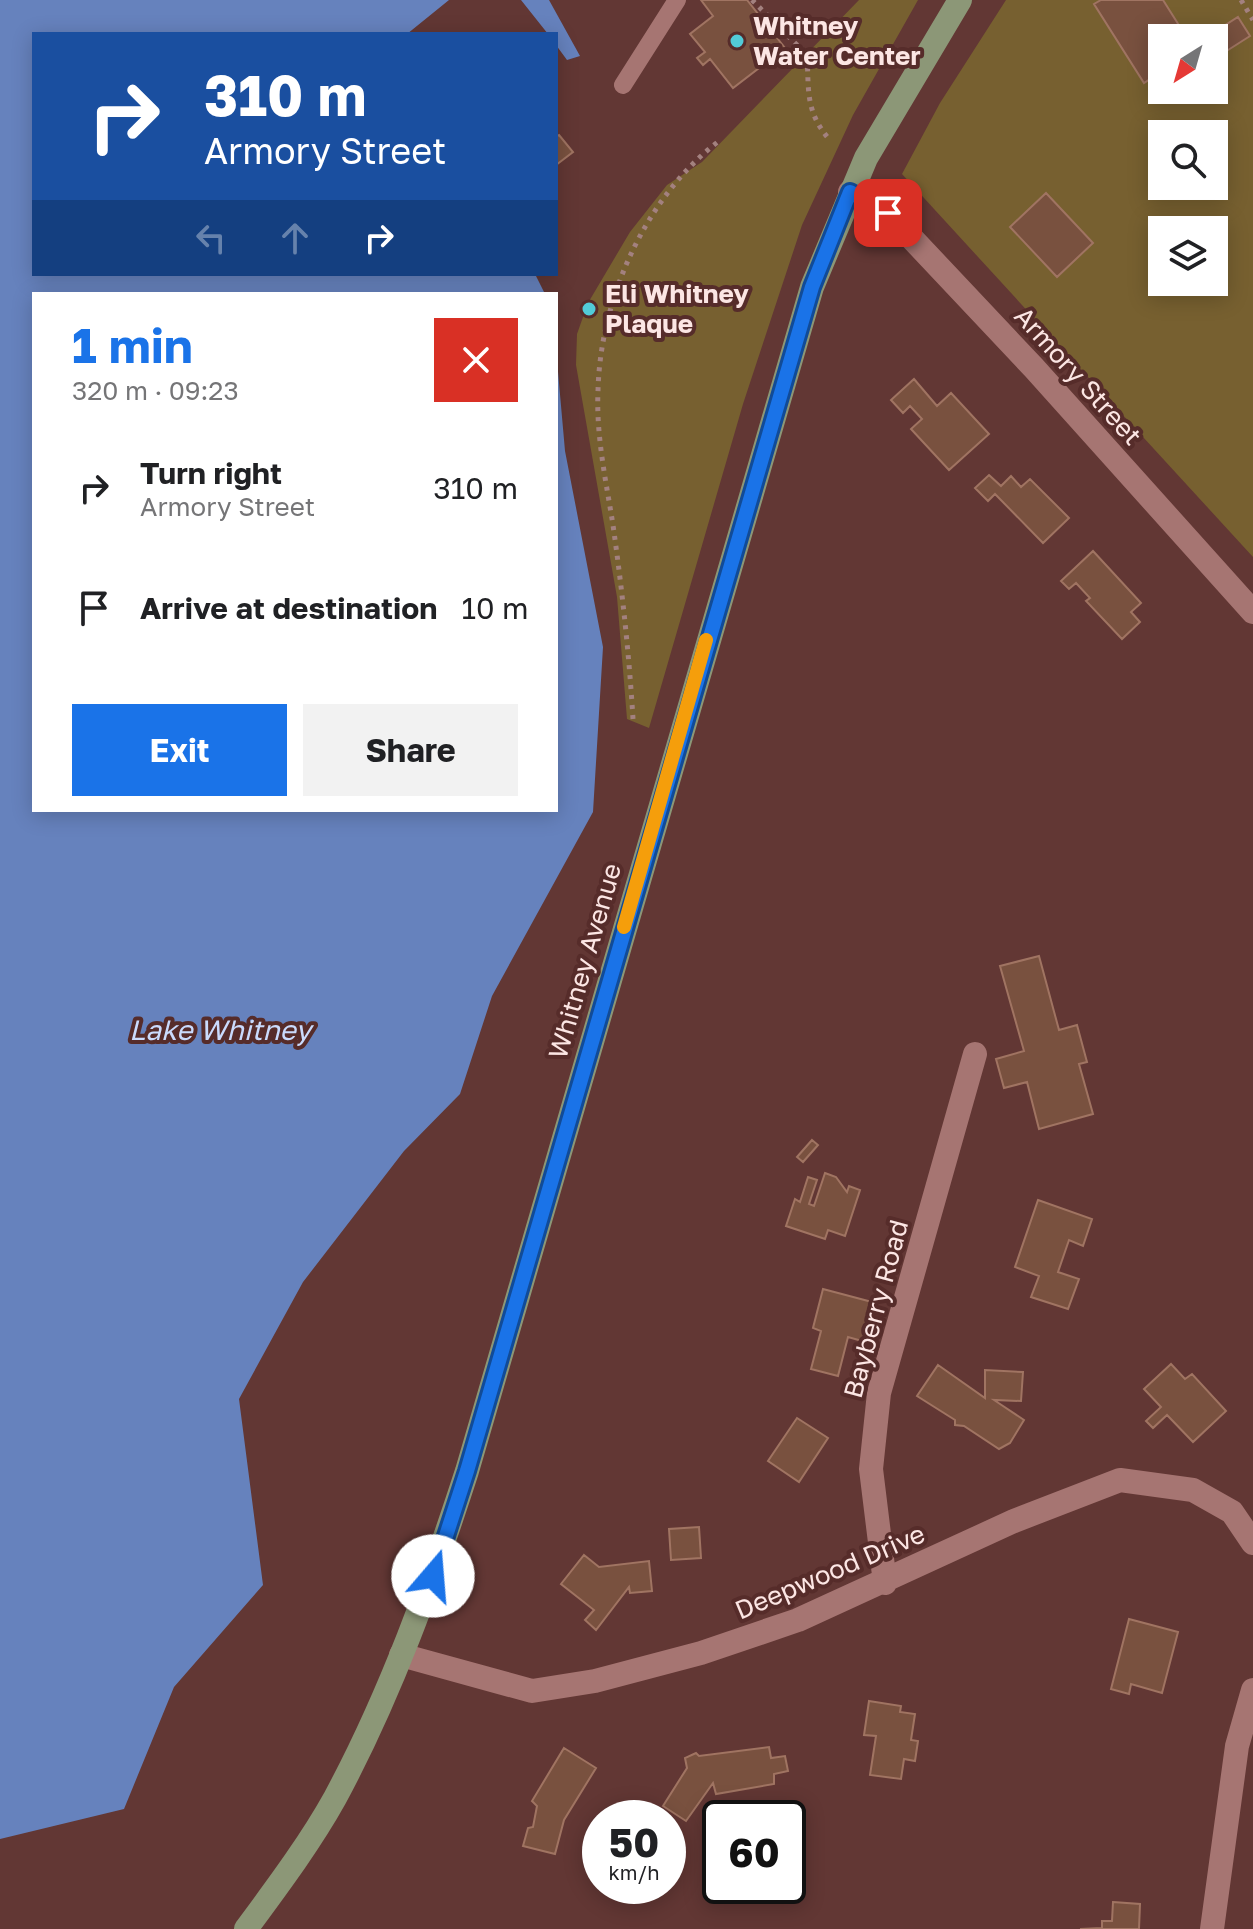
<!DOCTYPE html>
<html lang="en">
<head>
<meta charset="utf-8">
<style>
  :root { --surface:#fff; --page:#f2f2f2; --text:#202124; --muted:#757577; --accent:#1a73e8 }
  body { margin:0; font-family:"Golos Text",sans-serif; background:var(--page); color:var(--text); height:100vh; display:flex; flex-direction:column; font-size:30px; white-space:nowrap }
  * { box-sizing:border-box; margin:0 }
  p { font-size:26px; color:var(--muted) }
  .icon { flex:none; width:44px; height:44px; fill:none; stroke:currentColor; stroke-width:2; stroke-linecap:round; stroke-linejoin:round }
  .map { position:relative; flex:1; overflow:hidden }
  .sheet { position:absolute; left:32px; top:292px; width:526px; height:520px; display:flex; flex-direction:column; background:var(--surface); border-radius:0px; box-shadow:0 4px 20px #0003 }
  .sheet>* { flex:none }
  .banner { position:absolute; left:32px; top:32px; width:526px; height:244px; border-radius:0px; box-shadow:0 4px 20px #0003; background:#1a4fa0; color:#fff; overflow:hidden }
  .needle { width:52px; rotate:217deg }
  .controls { position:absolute; left:1148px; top:24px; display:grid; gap:16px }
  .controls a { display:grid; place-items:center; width:80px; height:80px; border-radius:0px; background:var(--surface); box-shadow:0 4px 20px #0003; font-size:40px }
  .speed { position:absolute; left:582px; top:1800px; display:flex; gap:16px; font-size:40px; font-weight:700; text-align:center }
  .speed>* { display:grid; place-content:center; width:104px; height:104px; border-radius:50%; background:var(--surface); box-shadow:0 4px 20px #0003; line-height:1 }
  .speed small { font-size:20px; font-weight:400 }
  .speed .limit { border:4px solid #111; border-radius:12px; background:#fff; color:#111 }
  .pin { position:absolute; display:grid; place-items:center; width:68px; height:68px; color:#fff; margin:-34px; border-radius:16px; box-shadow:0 4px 12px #0006 }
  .me { position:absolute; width:88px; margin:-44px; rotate:18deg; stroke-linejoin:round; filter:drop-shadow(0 0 6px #0008) }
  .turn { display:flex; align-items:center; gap:28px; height:168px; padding:0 40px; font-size:36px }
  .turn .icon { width:104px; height:104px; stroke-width:2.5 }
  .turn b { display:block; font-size:56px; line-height:68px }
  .lanes { display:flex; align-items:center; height:76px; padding:0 40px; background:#0003; justify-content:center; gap:40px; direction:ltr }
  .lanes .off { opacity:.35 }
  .round { display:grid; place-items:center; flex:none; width:84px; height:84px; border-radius:0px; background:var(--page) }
  .head { display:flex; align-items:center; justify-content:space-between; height:136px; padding:0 40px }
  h1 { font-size:48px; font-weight:700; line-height:60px; color:var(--accent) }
  .button { display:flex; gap:16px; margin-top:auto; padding:16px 40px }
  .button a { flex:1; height:92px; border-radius:0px; background:var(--accent); color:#fff; font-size:32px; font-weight:700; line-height:92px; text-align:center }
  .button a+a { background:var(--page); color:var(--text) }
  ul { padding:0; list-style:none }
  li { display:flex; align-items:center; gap:24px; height:120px; padding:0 40px }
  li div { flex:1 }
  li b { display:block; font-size:30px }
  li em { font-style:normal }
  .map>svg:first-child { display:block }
</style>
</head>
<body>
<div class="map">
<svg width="1253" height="1929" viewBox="0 0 1253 1929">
  <rect width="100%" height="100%" fill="#623734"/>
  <path fill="#776030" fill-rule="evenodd" d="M859,0H918L853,115L802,225L743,404L649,728L627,719L617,597L576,365L577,334L588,303L630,232L667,185L702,162Z
    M1006,0H1253V557L902,174L940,103ZM1162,38H1214V90H1162ZM1162,134H1214V186H1162ZM1162,230H1214V282H1162Z"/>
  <path fill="#6682bd" d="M0,0H449L407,34H34V274H535L545,294H34V810H556V349L565,451L603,647L593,812L492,996L460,1094L404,1151L303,1282L239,1399L263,1585L174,1687L124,1809L0,1839Z
    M521,0H549L580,56L567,60L556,45V34H548Z"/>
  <path fill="#79513f" stroke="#a07462" stroke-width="2" d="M701,0H747L785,48L733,88L710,59L703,65L697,58L705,52L690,34L713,16Z
    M1101,0H1163L1187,38H1162V71L1144,83L1094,4Z
    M1238,17L1250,36L1214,59V38H1205Z
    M559,135L573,152L556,165V137Z
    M1046,193L1093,243L1057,277L1010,227Z
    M914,379L937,406L951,393L989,434L949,470L911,429L922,419L910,406L903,413L891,400Z
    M989,475L1001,486L1011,476L1021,487L1030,479L1069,518L1043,543L995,494L988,501L975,488Z
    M1093,551L1141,603L1131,612L1140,622L1122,639L1086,601L1090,598L1076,583L1069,589L1061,581Z
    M1039,956L1059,1030L1077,1025L1087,1062L1079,1064L1093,1114L1039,1129L1027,1082L1004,1088L996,1059L1024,1051L1000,966Z
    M812,1140L818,1145L803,1162L797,1157Z
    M825,1173L836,1177L847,1192L849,1186L860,1190L845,1236L828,1230L825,1239L786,1226L795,1199L800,1202L808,1177L817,1180L809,1204L814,1206Z
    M1038,1200L1092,1219L1083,1246L1069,1240L1058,1272L1079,1279L1068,1309L1031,1297L1039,1276L1015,1267Z
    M823,1289L872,1302L862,1341L848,1337L838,1376L811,1369L821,1331L813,1328Z
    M1171,1364L1185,1379L1192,1374L1226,1411L1193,1442L1167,1415L1153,1428L1146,1421L1161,1407L1144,1389Z
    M938,1365L985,1398V1370L1023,1372L1021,1401L994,1400L1024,1420L1010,1443L999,1449L964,1426L955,1425V1420L917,1396Z
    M797,1418L828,1438L799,1482L768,1461Z
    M699,1527L701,1558L671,1560L669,1529Z
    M584,1555L599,1567L649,1561L652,1591L630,1593L629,1587L596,1630L585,1620L594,1610L561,1584Z
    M1129,1619L1178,1632L1162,1693L1131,1684L1129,1694L1111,1689Z
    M869,1701L901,1706L900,1712L915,1714L911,1740L918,1741L915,1761L904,1759L901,1779L870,1775L876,1736L864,1735Z
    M769,1747L771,1758L785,1756L788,1771L774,1774V1784L716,1794L713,1783L686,1821L663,1806L687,1768L685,1758L696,1753L699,1756Z
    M564,1748L596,1768L564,1820L555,1854L523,1846L528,1828L533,1827L537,1806L532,1801Z
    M1113,1902L1140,1904L1139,1929H1080L1102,1928V1921H1112Z"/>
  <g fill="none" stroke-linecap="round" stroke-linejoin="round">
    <path stroke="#a3817f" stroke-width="5" stroke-dasharray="4 6" stroke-linecap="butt" d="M752,0L807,55C809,90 805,111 829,139
      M1241,0L1253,20
      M633,719C629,653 622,589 613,525C606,481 596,436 598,391C600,300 645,197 719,141"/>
    <path stroke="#a67572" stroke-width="18" d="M623,85L677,0"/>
    <path stroke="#a67572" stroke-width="24" d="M885,1583L871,1469L879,1393L975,1054
      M401,1655L532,1691L595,1681L701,1653L798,1620L1014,1521L1120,1480L1193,1490L1232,1512L1253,1543
      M1212,1929L1237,1746L1253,1690"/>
    <path stroke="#a67572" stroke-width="24" d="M850,192L888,213L1034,368L1253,612"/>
    <path stroke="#8c9777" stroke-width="24" d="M246,1929C277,1887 310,1843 335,1798C391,1694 431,1582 467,1471L812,287L866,158L960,0"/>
  </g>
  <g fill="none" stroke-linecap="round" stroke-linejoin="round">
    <defs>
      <path id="route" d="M433,1576L467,1471L812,287L850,192L888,213"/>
    </defs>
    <use href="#route" stroke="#114b97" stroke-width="20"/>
    <use href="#route" stroke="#1a73e8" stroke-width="14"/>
    <path stroke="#f59e0b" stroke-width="14" d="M624,927L706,640"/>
  </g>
  <g fill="#52cbd7" stroke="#562c2a" stroke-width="3">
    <circle cx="737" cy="41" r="8"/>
    <circle cx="589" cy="309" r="8"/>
  </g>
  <g text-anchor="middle" stroke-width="8" stroke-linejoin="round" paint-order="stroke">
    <g font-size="26" font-weight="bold" fill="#fce6e4" stroke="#562c2a" text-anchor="start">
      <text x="753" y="35">Whitney<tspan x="753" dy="30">Water Center</tspan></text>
      <text x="605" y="303">Eli Whitney<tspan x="605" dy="30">Plaque</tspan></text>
    </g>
    <g font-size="26" fill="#fce6e4" stroke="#562c2a">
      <text transform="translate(1078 376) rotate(48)" y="9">Armory Street</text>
      <text transform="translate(585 961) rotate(-74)" y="9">Whitney Avenue</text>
      <text transform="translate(876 1309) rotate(-75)" y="9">Bayberry Road</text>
      <text transform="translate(830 1572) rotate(-23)" y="9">Deepwood Drive</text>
    </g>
    <g font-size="28" font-style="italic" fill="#cadbfd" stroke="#562c2a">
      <text x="220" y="1040">Lake Whitney</text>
    </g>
  </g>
</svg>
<div class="controls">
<a><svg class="needle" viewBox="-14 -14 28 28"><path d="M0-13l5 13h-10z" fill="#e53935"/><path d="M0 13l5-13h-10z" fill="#757577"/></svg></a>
<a><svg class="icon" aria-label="search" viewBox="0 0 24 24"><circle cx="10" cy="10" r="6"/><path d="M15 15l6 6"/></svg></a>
<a><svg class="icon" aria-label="layers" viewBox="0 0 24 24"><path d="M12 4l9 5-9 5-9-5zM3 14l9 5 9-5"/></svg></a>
</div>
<div class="speed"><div>50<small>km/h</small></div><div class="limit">60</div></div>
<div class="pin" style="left:888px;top:213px;background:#d93025"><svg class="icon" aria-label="arrive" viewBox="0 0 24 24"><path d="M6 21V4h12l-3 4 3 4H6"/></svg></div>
<svg class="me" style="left:433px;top:1576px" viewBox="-20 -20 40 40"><circle r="19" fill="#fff"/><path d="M0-13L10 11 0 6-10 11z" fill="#1a73e8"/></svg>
<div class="banner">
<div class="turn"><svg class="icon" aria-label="right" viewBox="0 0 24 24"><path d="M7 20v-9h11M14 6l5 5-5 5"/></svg><div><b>310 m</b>Armory Street</div></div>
<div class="lanes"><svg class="icon off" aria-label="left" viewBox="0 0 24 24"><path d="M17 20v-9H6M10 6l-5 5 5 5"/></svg><svg class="icon off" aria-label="ahead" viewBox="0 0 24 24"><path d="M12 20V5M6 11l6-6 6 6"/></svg><svg class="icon" aria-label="right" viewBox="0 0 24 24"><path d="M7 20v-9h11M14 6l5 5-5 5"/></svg></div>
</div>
<section class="sheet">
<div class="head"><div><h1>1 min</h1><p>320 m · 09:23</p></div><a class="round" style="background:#d93025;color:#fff"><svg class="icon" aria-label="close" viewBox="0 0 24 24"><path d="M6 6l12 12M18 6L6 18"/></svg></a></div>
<ul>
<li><svg class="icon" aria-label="right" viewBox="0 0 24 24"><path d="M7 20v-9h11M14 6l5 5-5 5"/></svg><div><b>Turn right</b><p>Armory Street</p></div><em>310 m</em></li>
<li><svg class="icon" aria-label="arrive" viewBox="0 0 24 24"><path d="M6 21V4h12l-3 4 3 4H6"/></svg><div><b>Arrive at destination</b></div><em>10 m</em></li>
</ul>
<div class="button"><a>Exit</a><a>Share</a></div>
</section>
</div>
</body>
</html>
